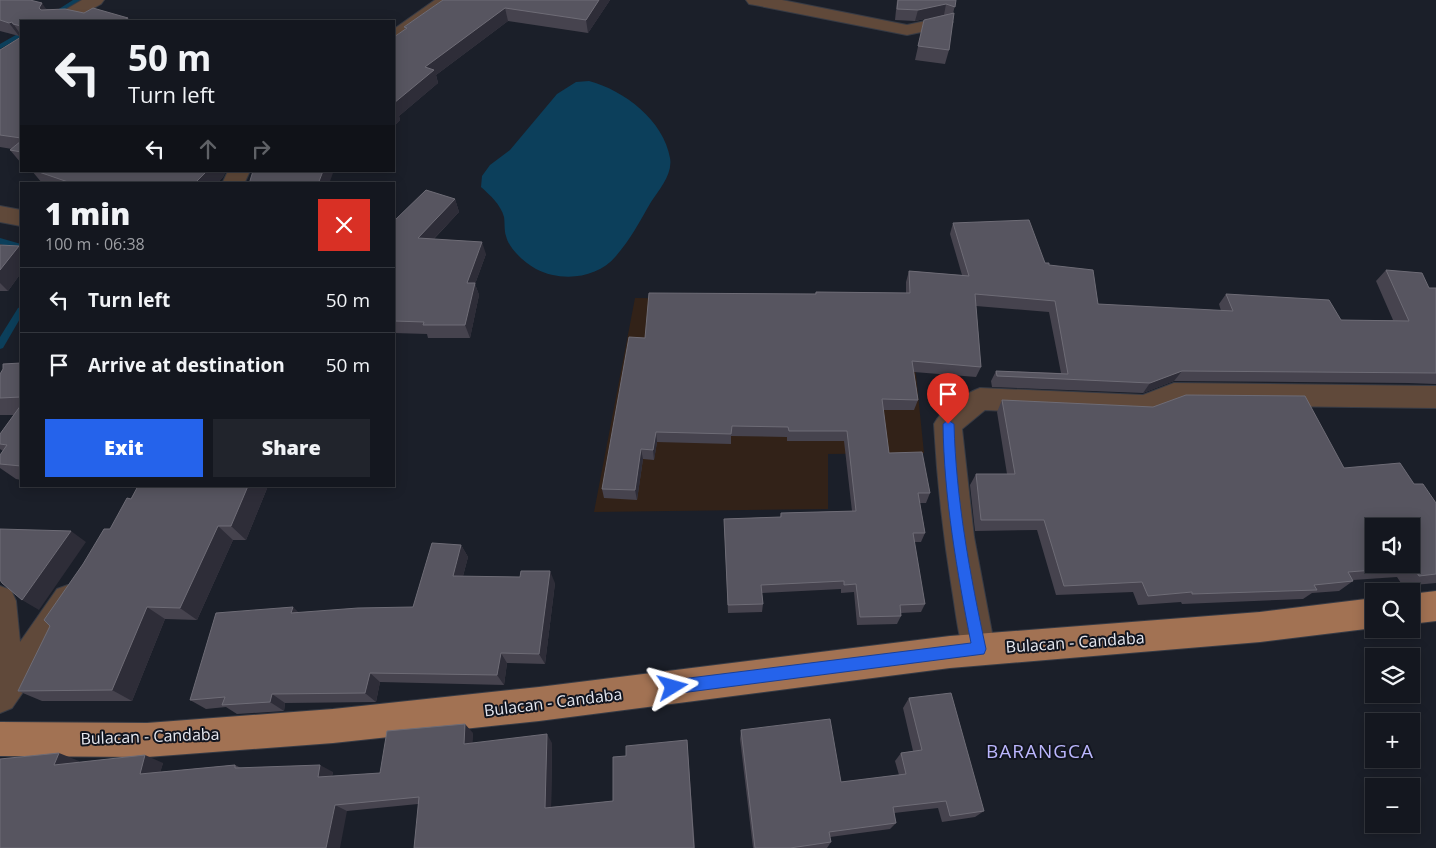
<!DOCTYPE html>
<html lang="en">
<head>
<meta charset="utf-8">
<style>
  :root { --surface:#14171f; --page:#21242c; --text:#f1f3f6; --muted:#9d9fa4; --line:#33363d; --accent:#2563eb }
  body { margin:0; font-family:"Open Sans",sans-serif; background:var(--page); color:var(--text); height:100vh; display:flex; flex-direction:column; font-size:19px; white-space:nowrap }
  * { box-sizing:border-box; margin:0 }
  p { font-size:16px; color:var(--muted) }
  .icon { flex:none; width:28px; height:28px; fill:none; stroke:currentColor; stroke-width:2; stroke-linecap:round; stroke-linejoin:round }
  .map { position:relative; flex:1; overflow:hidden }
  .side { position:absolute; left:20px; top:182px; width:375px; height:305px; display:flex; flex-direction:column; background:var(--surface); border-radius:0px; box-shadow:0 2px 12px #0003,0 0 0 1px var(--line) }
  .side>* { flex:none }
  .banner { position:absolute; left:20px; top:20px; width:375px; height:152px; border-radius:0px; box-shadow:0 2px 12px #0003,0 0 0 1px var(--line); background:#14171f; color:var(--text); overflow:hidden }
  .buttons { position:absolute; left:1365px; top:518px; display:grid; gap:10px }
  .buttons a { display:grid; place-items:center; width:55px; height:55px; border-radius:0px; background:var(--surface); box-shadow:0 2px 12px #0003,0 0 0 1px var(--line); font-size:25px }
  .pin { position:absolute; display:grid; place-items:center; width:42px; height:42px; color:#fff; margin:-51px -21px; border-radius:50% 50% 50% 0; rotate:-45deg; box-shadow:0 0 5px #0007 }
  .pin .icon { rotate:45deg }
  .me { position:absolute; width:55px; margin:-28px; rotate:82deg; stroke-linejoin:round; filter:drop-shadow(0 0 4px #0008) }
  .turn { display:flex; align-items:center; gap:18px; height:105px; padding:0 25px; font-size:22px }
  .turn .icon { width:65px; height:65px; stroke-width:2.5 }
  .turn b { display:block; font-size:35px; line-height:42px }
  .lanes { display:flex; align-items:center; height:48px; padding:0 25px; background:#0003; justify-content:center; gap:25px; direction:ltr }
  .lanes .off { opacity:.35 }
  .round { display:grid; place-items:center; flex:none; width:52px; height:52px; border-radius:0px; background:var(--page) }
  .summary { display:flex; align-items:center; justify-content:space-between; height:85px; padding:0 25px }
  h1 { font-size:30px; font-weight:800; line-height:38px }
  .cta { display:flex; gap:10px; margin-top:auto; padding:10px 25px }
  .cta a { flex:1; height:58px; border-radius:0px; background:var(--accent); color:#fff; font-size:20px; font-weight:800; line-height:58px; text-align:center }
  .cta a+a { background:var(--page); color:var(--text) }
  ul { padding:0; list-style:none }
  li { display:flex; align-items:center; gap:15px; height:65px; padding:0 25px; border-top:1px solid var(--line) }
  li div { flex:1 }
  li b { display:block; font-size:19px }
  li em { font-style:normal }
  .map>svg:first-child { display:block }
</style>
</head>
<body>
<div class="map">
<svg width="1436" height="848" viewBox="0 0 1436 848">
  <rect width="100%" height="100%" fill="#1b1f29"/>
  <path fill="#322218" d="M635,298L903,302L916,375L924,453L828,454V509L594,512Z"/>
  <path fill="#0c3f5b" d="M589,81C624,90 664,121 670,158C673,174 659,190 651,202C640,221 630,240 616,256C597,279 561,282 536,269C524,262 509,249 506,236C504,230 505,223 504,217C501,205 490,195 481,187L482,176L490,165L510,150L557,94L576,82Z"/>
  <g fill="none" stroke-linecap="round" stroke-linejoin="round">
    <path fill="#0c3f5b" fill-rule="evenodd" d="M73,0H81L47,21H40Z
      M21,32V37L0,49V44Z
      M0,238L21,244V250L0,244Z
      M21,307V317L3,348L0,349V337L18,308Z"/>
    <defs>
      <path id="minor" d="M82,0H104L101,4L71,21H50L53,17Z
        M435,0H456L401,41L394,42V29Z
        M746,0H782L907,25L944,17L950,18L953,22L950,26L907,35L755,5L749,4Z
        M228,171H250L244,184H222Z
        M0,206L21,210V226L0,222Z
        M1174,383L1436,386V408L1176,405L1144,417L985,410L962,429L974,537L995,649L991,660L979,665L967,660C958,638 956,613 952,589C943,534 937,479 934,424C942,409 964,394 980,388L1143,395Z
        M68,585L79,589L84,600L79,611L12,708L0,713V586L11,590L16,601L20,642L57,589Z"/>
      <path id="major" d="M1436,591V621L1411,624V594Z
        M1374,598V628L1260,642L950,668L539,721L333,743L147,757L0,756V722L147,723L333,709L539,687L950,636L1260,612Z"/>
    </defs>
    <use href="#minor" stroke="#373b45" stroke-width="2"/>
    <use href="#major" stroke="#373b45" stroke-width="2"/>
    <use href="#minor" fill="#60493a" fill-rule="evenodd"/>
    <use href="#major" fill="#a27253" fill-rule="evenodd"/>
  </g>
  <path fill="#46434e" d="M0,0L47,9L128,18L130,21H21V35L19,36L0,31Z
    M443,0H610L588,33L508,21L436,75L438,83L399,116L400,120L394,126L405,29L404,27Z
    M897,0H956L953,14L949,50L945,64L915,60L924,20L944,15L915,21L895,20Z
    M21,37V163L10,150L12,149L0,147V50Z
    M32,171H226L223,177L216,184H44L42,183Z
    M455,199L459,212L434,239L486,254L475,284L479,295L470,338H428L427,334L394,333V221Z
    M953,223L1045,263L1049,265L1098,304L1221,311L1219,304L1226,294L1341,320H1393L1376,281L1386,270L1429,288H1436V384L1408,383L1174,381L1143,393L992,387L991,381L996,371L1061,373L1049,312L976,306L981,367L976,377L914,372L918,400L914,410H883L889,453L930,493L926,503H920L925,533L921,542H914L925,604L921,612L901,613V616L897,624L857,625L854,592L841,593V589L762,593L763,604L762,612L728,613L724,519L780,517L781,513L852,511L844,441H787V437L731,436V444L657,442L654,460L643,459L637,500L604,498L602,489L645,338L815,294L816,292L906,293V282L909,271L962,275L950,234Z
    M0,245L19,246L21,249V273L8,291H0Z
    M21,363V480L16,479L0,468V455L3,451L0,449V434L14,415H0V374Z
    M1002,400L1344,468L1414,484L1436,503V583L1403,586L1397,577L1353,580V581L1339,591L1312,593L1303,599L1182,604L1181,602L1138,605L1133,592L1056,595L1037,530L975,531L970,485L976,474H1007L997,412Z
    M138,486H268L246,540H233L197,620L165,619L132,701H42L18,691L110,529L131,499Z
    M461,545L468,557L463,576L555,583L545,664L507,663L504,685L380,682L376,702L285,703L284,711L237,714L226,707L206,709L190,700L299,613L413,607Z
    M909,698L984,811L975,817L942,822L938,808L894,813L896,823L890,829L830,837L831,842L827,848H753L740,739L741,730L841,782L899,775L895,761L901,753L913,751L903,708Z
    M473,733L472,743H552L551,807L613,801L626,756L687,740L695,848L418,804L347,811L0,848L79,761V762L163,763L160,772L235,765L241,768L333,772L332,776L380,773Z"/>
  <path fill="#2e2d38" d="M599,0H610L588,33L586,20Z
    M42,3L51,16L39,8Z
    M946,4L944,15L915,21L918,10Z
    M505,8L508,21L436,75L438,83L399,116L400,120L394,126V103L425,67Z
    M128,18L130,21H122Z
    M12,22L21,35L19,36L9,23Z
    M207,171H226L223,177L216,184H194Z
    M323,171H335L333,173L329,184H318Z
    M455,199L459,212L423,250L418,238Z
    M482,242L486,254L475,284L479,295L470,338L465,325L467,283Z
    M19,246L21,249V273L8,291L0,283V270Z
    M1182,371L1174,381L1143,393L1150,383Z
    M656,432L657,442L654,460L653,450Z
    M641,449L643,459L637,500L635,490Z
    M248,486H268L246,540L231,526Z
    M218,526L233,540L197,620L180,608Z
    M71,531L86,542L39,610L22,600Z
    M461,545L468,557L460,587L453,576Z
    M550,571L555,583L545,664L539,654Z
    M147,607L165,619L132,701L112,690Z
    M293,607L305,618L291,613Z
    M501,653L507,663L504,685L497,675Z
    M370,673L380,682L376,702L365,693Z
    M272,694L285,703L284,711L270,702Z
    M465,724L473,733L472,752L464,744Z
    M547,734L552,743L551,814L545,808Z
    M59,753L79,761L75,772L54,765Z
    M145,755L163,763L158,781L140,774Z
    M320,765L333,772L330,784L318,777Z
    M335,805L347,811L340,848H326Z"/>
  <path fill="#575560" stroke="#6e6c76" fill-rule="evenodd" d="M0,0H30L42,3L39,8L41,10L65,9L84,13L93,8L128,18L122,21H21V26L13,24L12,22L9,23L0,20Z
    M443,0H599L586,20L505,8L425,67L434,70L394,103V37L407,28L404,27Z
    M898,0H956L955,7L946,4L918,10L897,9Z
    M954,13L949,50L918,46L924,20Z
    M21,37V138L0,135V50Z
    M21,141V152L10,150Z
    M36,171H207L194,184H74Z
    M253,171H323L318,184H249Z
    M426,190L455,199L418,238L482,242L467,283H475L465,325H423L424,322L394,321V221Z
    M1029,220L1045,263H1049V265L1093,270L1098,304L1233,311L1226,294L1329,300L1341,320L1409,321L1386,270L1422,273L1429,288H1436V373L1182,371L1150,383L997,376L996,371L1068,374L1055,301L975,294L981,367L912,361L918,400L882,399L889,453L922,452L930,493H918L925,533H913L925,604L900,605L901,616L860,617L856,584L844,585V581L761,585L763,604L728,605L724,519L781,517V513L856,511L847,431H789L788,427L732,426L731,434L656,432L653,450L641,449L635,490L602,489L629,337L645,338L649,293L816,294V292L910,293L909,271L969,276L953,223Z
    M0,245L19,246L0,270Z
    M21,363V397L0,398V374L3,369V364Z
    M1186,395L1305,396L1344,468L1400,463L1414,484H1423L1436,503V574L1419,576L1413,567L1348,572L1353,581L1314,585L1317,590L1192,594V592L1148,596L1142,582L1064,586L1044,520H981L976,474H1015L1002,400L1153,407ZM1374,526H1411V564H1374Z
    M21,405V466L0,464V455L7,445L0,444V434Z
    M138,486H248L231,526H218L180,608L147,607L112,690L18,691L50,626L44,620L83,564L104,529H110L127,498L131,499Z
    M0,529L71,531L22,600L2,583L0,580Z
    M432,543L461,545L453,576L520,577L521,571H550L539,654L501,653L497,675L370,673L365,693L272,694L270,702L222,705L225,697L190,700L216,613L293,607L291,613L358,608L413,607Z
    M951,693L984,811L950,816L946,801L893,807L896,823L829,832L831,842L790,848H755L741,730L830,719L841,782L906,774L901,753L922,750L909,698Z
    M465,724L464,744L547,734L545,808L613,801V757L626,756V746L687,740L694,848H414L419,797L335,805L326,848H0V759L59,753L54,765L145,755L140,774L235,765V768L320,765L318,777L380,773L387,731Z"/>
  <path fill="#2563eb" stroke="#184099" d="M948,420L954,424C956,500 970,575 986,649L984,654L673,694L668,692L666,687L668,682L673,680L971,643C957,571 944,498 943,424Z"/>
  <g text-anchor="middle" stroke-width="4" stroke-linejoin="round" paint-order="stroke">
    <g font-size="16" fill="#e6e8f0" stroke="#12151f">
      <text transform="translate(1075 642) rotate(-4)" y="6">Bulacan - Candaba</text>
      <text transform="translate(553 702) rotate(-7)" y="6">Bulacan - Candaba</text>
      <text transform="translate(150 736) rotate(-2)" y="6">Bulacan - Candaba</text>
    </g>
    <g font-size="19" letter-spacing="1" fill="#bbb6fd" stroke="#12151f">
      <text x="1040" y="758">BARANGCA</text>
    </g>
  </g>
</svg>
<div class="buttons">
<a><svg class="icon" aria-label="sound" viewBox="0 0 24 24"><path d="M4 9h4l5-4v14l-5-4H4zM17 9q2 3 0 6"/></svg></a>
<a><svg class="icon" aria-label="search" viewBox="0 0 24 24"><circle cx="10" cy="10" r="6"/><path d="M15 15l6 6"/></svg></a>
<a><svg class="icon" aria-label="layers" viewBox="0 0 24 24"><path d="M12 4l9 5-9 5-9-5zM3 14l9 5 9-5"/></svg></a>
<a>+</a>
<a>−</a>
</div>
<div class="pin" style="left:948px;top:424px;background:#d93025"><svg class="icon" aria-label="arrive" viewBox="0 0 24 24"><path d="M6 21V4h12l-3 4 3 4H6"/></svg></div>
<svg class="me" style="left:673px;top:687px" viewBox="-20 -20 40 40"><path d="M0-17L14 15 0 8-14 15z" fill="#2563eb" stroke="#fff" stroke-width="4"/></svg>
<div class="banner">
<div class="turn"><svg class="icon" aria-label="left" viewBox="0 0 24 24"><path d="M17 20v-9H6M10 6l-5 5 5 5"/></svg><div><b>50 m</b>Turn left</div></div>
<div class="lanes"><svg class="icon" aria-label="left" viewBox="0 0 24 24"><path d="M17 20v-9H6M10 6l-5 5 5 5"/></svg><svg class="icon off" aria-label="ahead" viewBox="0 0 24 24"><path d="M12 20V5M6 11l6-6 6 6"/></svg><svg class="icon off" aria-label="right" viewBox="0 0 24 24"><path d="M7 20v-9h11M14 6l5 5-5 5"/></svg></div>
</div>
<section class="side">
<div class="summary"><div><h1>1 min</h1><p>100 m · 06:38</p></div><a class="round" style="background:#d93025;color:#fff"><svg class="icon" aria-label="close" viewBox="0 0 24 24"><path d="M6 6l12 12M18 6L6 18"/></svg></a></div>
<ul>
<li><svg class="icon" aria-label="left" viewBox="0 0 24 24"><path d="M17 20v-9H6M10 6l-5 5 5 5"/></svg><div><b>Turn left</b></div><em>50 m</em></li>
<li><svg class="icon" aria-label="arrive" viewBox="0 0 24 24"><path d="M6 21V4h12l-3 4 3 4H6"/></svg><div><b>Arrive at destination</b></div><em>50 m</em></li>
</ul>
<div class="cta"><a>Exit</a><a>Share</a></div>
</section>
</div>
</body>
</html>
